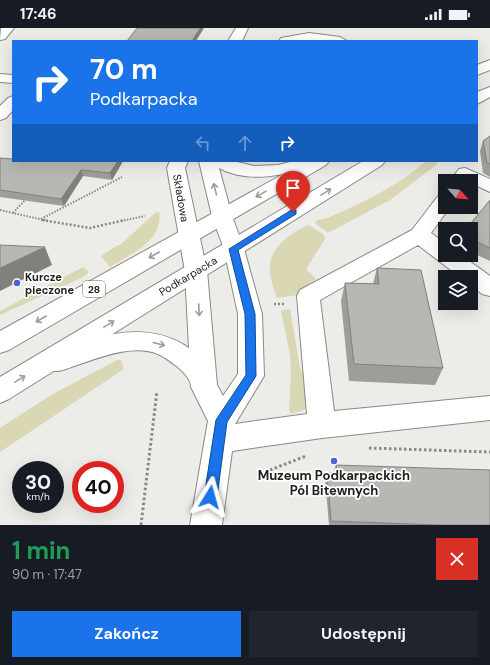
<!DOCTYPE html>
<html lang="pl">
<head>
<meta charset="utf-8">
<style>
  :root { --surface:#171b24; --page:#20242c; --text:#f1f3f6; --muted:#9ea1a6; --accent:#1a73e8 }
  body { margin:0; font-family:"DM Sans",sans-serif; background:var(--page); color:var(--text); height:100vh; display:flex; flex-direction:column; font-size:15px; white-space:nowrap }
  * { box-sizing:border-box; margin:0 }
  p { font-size:13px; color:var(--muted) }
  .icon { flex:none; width:22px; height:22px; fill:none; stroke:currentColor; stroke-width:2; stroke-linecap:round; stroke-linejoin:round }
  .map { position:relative; height:497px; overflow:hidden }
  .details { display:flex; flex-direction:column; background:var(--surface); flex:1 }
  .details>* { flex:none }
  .guide { position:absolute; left:12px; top:12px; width:466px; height:122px; border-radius:0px; box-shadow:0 4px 16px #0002; background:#1a73e8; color:#fff; overflow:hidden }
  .needle { width:26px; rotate:117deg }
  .fabs { position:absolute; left:438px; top:146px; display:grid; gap:8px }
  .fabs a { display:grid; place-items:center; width:40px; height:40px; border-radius:0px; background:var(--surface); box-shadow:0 4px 16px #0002; font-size:20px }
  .speed { position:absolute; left:12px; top:433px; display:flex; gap:8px; font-size:20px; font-weight:700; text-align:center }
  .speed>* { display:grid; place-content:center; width:52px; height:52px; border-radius:50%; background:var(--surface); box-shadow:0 4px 16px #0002; line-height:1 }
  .speed small { font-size:10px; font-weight:400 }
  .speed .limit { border:6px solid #d22; background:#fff; color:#111 }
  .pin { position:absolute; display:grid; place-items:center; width:34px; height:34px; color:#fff; margin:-41px -17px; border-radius:50% 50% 50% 0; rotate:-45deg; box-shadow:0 0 4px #0007 }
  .pin .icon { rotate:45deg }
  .me { position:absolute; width:44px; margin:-22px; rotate:8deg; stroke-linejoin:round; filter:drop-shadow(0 0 3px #0008) }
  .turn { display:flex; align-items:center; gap:14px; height:84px; padding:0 12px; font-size:18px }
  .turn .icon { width:52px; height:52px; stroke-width:2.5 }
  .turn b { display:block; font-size:28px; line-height:34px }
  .lanes { display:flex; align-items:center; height:38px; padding:0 12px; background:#0003; justify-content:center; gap:20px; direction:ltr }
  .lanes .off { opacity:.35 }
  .round { display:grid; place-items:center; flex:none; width:42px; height:42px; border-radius:0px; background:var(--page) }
  .head { display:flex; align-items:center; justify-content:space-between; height:68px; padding:0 12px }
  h1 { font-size:24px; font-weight:700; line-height:30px; color:#1e9e55 }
  .primary-button { display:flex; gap:8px; margin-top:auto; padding:8px 12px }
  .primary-button a { flex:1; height:46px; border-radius:0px; background:var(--accent); color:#fff; font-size:16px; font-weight:700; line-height:46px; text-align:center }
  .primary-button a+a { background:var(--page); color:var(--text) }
  .status { display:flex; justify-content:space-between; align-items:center; height:28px; padding:0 20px; background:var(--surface); direction:ltr }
  .status svg { height:11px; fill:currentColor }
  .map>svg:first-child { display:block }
</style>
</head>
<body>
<div class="status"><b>17:46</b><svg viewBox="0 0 49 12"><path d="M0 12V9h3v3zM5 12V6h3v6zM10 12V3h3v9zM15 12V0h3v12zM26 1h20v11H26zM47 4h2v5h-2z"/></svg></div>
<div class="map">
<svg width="490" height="497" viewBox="0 0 490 497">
  <rect width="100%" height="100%" fill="#ecece8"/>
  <path fill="#dad7b5" d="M426,133H439L436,137L390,172L328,205L315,195L318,192L328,190C363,174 397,159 426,133Z
    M159,184C164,213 130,226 110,239L101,228L118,217H120L155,185Z
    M309,197L324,207L325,211L306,241L316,251L303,260L298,267L277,270C274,261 270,251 270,242C268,221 291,204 309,197Z
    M83,239L88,243V246L79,251L0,287V283Z
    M290,281L300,340L310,358L307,381L291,386L289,383L291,345L290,327L281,282Z
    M117,332H121L124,341L0,424V400L51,367Z"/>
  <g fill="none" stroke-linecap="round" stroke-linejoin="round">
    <defs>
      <path id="minor" d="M1,0H14L5,11L0,12Z
        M236,0H248L242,13H228Z
        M309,5L340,9L347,13H279L281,10Z
        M0,46L13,47V55L0,54Z
        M13,68V82L6,90L0,92V78L8,70Z
        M170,133H188L185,140L207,243L217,357L223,368L238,346V286L224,221L212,188L199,133H233L254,138L278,137L294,133H323C319,139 310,140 304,141C275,149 246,154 219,140L232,188L244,221L262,286L264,348L235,396L307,386L297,268L300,262L412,202L438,168L445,166V179H450L431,205L445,215V227H461L490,248V268L482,266L471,257V249H460L418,217L320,272L334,383L490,368V392L322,410L232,423L222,497H190L208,393L191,359C191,351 182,342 175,337C171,334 166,330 160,327C135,315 101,329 77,337C65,341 58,346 45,341L41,334L45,327C93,310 143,289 189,320L185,243L167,140Z
        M465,140L490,151V164L471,155V153H450L459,141Z"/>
      <path id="major" d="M490,32V42L477,47V37Z
        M490,59V69L477,76V64Z
        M307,133H329L326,137L9,322L0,325V303Z
        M363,133H385L382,137L9,371L0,375V349Z"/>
    </defs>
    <use href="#minor" stroke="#898985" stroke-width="2"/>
    <use href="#major" stroke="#898985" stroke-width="2"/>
    <path stroke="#888886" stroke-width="2" stroke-dasharray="1.5 1.5" stroke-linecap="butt" d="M0,182L48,193
      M13,185L25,172
      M41,191L122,149
      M121,193L145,188"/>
    <path stroke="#888886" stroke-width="2.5" stroke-dasharray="2 2" stroke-linecap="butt" d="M42,192L90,200L125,192
      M274,276H285"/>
    <path stroke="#888886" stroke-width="3" stroke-dasharray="2.5 2.5" stroke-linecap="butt" d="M369,420L490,424
      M270,442L306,428
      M141,497L157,363"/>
    <use href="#minor" fill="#fff" fill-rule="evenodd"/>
    <use href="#major" fill="#fff" fill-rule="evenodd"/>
  </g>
  <path fill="#9d9d9a" d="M490,108V149L483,145L480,123L483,113Z
    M0,130L13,133H123L112,152L83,148L64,178L0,169Z
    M490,172V233L471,224V201Z
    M377,240L443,340L435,357L349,353L341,273L345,255L373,256Z
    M336,437L490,497H329L325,450L327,445H335L334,443Z"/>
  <path fill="#80807d" d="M200,0H204L196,13H192Z
    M118,133H123L112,152L110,145Z
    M81,142L83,148L64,178L61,171Z
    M45,219L52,237L0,263V240Z"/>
  <path fill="#b7b7b3" stroke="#80807d" d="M137,0H200L192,13H127Z
    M490,108V136L487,135L483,113Z
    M0,130L13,131V133H118L110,145L81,142L61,171L0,162Z
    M490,172V220L471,211V201H466Z
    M0,217L45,219L0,240Z
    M377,240L421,242L443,340L354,336L345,255L379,256Z
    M336,437L490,442V497H438L331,493L327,445H337Z"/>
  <defs><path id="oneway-shaft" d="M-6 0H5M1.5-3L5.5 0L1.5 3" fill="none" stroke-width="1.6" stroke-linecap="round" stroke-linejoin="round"/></defs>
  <g stroke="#9b9b9a">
    <use href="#oneway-shaft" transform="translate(215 161) rotate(-104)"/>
    <use href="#oneway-shaft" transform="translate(326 164) rotate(-32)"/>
    <use href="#oneway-shaft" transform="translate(261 166) rotate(151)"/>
    <use href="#oneway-shaft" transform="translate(154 227) rotate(150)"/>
    <use href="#oneway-shaft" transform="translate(199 282) rotate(87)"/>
    <use href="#oneway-shaft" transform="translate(41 291) rotate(150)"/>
    <use href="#oneway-shaft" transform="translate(109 296) rotate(-31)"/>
    <use href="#oneway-shaft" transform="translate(159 316) rotate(15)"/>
    <use href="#oneway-shaft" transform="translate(20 351) rotate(-31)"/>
  </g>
  <path fill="#1a73e8" stroke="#114b97" d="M293,181L296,182V186L238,222L255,286L256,348L227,394L217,469L215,473L210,475L206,473L204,469L216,392L246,347L245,286L229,221Z"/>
  <g fill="#4a63d7" stroke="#fffffe" stroke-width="1.5">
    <circle cx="17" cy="255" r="4"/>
    <circle cx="334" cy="433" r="4"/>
  </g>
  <g text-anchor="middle" stroke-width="3.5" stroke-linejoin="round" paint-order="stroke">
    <rect fill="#fffffe" stroke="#636362" stroke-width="1" x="83" y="253" width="22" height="16" rx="3"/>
    <g font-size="10" font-weight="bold" fill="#20201f">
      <text x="94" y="265">28</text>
    </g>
    <g font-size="11" fill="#20201f" stroke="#fffffe">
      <text transform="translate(181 170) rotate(80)" y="4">Składowa</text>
      <text transform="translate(188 248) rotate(-31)" y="4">Podkarpacka</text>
    </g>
    <g font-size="11" font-weight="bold" fill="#20201f" stroke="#fffffe" text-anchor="start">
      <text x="25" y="253">Kurcze<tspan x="25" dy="13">pieczone</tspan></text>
    </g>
    <g font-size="13" font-weight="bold" fill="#20201f" stroke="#fffffe">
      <text x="334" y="452">Muzeum Podkarpackich<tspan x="334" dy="15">Pól Bitewnych</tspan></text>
    </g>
  </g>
</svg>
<div class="fabs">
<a><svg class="needle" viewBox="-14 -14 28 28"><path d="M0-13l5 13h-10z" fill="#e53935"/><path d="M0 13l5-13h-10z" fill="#9ea1a6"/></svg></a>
<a><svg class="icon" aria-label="search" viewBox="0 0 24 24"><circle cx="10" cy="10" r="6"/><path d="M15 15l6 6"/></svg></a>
<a><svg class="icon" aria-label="layers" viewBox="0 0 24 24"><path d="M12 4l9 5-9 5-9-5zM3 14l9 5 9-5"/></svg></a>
</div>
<div class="speed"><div>30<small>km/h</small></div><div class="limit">40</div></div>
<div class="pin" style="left:293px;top:184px;background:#d93025"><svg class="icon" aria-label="arrive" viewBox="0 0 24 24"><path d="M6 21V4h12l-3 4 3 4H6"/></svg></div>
<svg class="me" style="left:210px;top:469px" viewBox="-20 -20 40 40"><path d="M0-17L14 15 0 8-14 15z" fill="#1a73e8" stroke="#fff" stroke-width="4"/></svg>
<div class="guide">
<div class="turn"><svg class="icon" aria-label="right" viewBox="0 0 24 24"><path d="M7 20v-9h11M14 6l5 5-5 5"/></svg><div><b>70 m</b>Podkarpacka</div></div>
<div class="lanes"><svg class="icon off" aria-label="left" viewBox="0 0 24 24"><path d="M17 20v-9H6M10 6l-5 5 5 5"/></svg><svg class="icon off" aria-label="ahead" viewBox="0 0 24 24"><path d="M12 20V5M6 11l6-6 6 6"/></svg><svg class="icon" aria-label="right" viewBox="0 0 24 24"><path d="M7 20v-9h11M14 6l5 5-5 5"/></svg></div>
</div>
</div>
<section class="details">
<div class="head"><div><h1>1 min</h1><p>90 m · 17:47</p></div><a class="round" style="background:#d93025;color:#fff"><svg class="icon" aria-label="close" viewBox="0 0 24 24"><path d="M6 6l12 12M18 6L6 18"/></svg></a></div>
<div class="primary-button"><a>Zakończ</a><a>Udostępnij</a></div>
</section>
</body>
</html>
